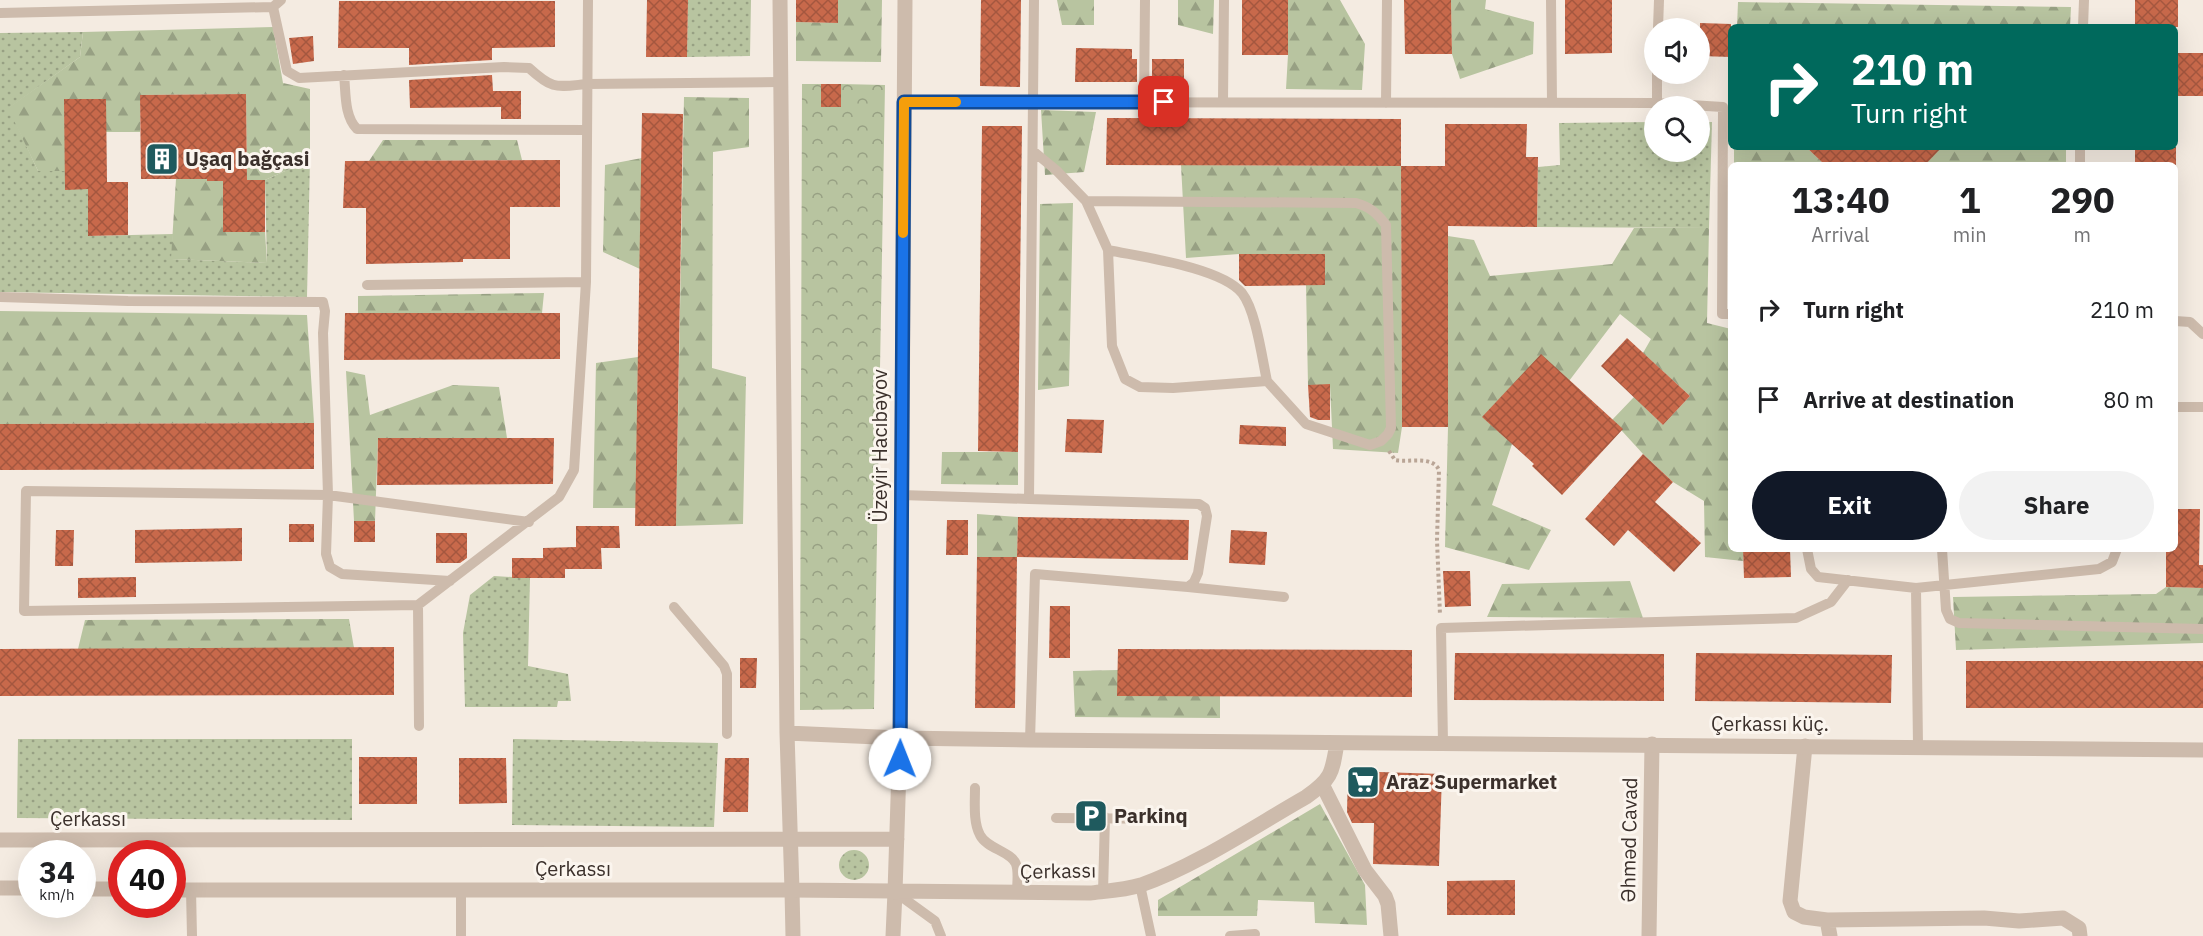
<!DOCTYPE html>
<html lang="en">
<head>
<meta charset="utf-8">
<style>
  :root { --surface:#fff; --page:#f2f2f2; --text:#202124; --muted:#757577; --accent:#111827 }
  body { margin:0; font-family:"IBM Plex Sans",sans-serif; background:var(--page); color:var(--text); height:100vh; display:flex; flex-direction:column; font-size:22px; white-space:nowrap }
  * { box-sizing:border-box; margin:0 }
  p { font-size:20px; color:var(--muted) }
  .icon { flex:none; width:33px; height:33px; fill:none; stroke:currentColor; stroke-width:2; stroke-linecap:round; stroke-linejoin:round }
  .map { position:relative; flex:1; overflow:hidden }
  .drawer { position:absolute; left:1728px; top:162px; width:450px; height:390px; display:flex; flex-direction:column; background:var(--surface); border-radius:9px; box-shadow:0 6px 24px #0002 }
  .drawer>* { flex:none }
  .banner { position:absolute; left:1728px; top:24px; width:450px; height:126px; border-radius:9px; box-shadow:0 6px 24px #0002; background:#00695c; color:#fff; overflow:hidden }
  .fabs { position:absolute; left:1644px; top:18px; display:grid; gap:12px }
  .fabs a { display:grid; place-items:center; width:66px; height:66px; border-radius:50%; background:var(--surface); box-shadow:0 6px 24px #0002; font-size:30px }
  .speed { position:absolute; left:18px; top:840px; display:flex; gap:12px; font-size:30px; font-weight:700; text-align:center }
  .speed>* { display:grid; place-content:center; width:78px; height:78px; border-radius:50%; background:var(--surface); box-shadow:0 6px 24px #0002; line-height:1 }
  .speed small { font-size:15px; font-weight:400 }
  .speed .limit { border:9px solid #d22; background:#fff; color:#111 }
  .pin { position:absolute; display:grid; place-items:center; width:51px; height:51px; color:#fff; margin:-26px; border-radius:12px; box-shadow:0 3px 9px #0006 }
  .me { position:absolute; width:66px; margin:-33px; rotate:1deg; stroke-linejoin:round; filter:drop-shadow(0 0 4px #0008) }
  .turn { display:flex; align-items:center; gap:21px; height:126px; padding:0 24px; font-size:27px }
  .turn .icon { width:78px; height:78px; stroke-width:2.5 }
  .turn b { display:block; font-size:42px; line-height:51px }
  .eta { display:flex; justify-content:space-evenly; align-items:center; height:102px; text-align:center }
  .eta b { font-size:36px; font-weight:800; line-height:42px }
  .button { display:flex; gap:12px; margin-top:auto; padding:12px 24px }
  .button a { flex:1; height:69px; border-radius:36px; background:var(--accent); color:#fff; font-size:24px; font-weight:800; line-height:69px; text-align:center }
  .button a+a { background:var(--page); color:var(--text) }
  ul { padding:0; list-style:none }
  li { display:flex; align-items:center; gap:18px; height:90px; padding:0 24px }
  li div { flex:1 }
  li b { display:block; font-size:22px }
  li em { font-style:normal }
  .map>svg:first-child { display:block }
</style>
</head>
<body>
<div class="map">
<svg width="2203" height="936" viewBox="0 0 2203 936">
  <defs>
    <pattern id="grass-dots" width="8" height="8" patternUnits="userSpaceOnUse" patternTransform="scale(1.5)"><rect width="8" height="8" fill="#b8c4a0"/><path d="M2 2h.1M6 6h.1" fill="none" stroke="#97a083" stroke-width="1.8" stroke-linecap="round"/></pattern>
    <pattern id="forest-firs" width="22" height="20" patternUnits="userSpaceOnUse" patternTransform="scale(1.5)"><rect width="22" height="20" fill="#b8c4a0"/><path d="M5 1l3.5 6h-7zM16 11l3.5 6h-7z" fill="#97a083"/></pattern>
    <pattern id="park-crowns" width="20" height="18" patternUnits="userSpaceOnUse" patternTransform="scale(1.5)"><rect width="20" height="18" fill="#b8c4a0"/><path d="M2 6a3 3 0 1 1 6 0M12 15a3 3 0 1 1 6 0" fill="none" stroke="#97a083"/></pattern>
    <pattern id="building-cross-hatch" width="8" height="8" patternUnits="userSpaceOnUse" patternTransform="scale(1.5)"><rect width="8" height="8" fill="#c8694b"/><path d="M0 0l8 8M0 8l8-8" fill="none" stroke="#a4573f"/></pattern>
  </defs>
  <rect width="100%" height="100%" fill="#f4ebe1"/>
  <path fill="url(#grass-dots)" d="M688,0H751L750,56L687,57Z
    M83,32L80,57L9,108L38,171H65V189H88L89,236L173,234L172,259L267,263L265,180L310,160L307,297L0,292V33Z
    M1654,122V152H1700V122H1712L1709,228L1537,227L1538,167L1560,165L1559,123Z
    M494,576L530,578L528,666L568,674L571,701H558L557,707H465L463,633L470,595Z
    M18,739H352V820L17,818Z
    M513,739L718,743L714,827L512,825Z
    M839 865a15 15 0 1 1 30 0a15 15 0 1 1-30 0Z"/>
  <path fill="url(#forest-firs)" d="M838,0H882L881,62L796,61V22L838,23Z
    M1057,0H1094V25H1062Z
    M1178,0H1214L1213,34L1178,25Z
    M1288,0H1340L1365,44L1362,90L1286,89L1288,55Z
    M1451,0H1486L1485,9L1534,22L1533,54L1460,79L1452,54Z
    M1738,2L2071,7L2070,27H1737Z
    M273,27L283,83L310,89V160L265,180H247L246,94L140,95V132H106V99H65V171H38L8,108L80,57L83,32Z
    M684,97L749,98V147L713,152L712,368L746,377L743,524L676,526Z
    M1041,110L1096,112L1084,172L1045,175Z
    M383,140H517L522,160L369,161Z
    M207,142V181H223V232H265L267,263L171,259L176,179Z
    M1734,147H1806L1825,165H1734Z
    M1933,147H2066V165H1925Z
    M642,158L640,269L603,252L605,165Z
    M1181,165L1401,166L1402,427L1398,453L1333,449L1330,385H1308L1306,285H1325L1324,254H1239L1186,258Z
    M1073,203L1069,386L1038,390L1040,204Z
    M1634,228H1709L1707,323L1731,329V549H1743V561L1705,557L1704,501L1673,482L1643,454L1612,420L1634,397L1663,425L1690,396L1643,353L1651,339L1620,314L1569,381L1483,417L1512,444L1492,505L1551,530L1529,570L1445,547L1448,427V236L1474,240L1490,276L1612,264Z
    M544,293L542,313H358V296Z
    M0,311L307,315L314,423L0,424Z
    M638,357L636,508H593L596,363Z
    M346,371L365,375L370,415L453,385L499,387L507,438H378L375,521H354Z
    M942,452H1018V485L941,484Z
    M977,514L1018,517L1017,557H977Z
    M1630,581L1643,618L1487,617L1502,584Z
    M2166,587L2203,588V643L1956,650L1953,597L2156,594Z
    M349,619L354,648L78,649L85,620Z
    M1118,670V696H1220V718L1075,717L1073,671Z
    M1320,804L1365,885L1367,925L1315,923L1314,902L1258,900L1257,916H1158V900Z"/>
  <path fill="url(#park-crowns)" d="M802,84H821V107H840L841,84L885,85L874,709L800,710Z"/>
  <path fill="url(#building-cross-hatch)" d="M647,0H688L687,57H646Z
    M796,0H838V23L796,22Z
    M981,0H1021L1020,87L980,86Z
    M1242,0H1288V55H1242Z
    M1404,0H1451L1452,54H1405Z
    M1565,0H1612V53L1565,54Z
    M2135,0H2178V27H2135Z
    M339,1H555V47L492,48V60L409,65V48H338Z
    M1700,23L1731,24V57L1700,56Z
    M313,36L314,61L293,64L289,38Z
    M1076,48L1132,49V59H1137V82H1075Z
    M2175,53H2203V96H2175Z
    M1152,59H1184V84L1152,82Z
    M492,75L493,91H521V119H501V107L410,108L409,80Z
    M821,84H841V107H821Z
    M246,94L247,180H265V232H223V181H207V179H141L140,95Z
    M64,99H106L107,182H128V235L88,236V189L65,190Z
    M642,113L683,114L676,526H635Z
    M1107,118L1401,119V166L1106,165Z
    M1445,124H1527L1526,157H1538L1537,227L1448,226V427H1402L1401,166H1445Z
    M982,126H1022L1018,452L978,451Z
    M1806,147H1942L1925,165H1825Z
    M2135,147H2176V165H2135Z
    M560,160V207H510V259H463V262L366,264V208H343L345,161Z
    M1239,254H1325V285L1245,286L1239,280Z
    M345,313H560V359L344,360Z
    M1627,338L1690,396L1663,425L1601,366Z
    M1541,354L1623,429L1562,495L1532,466L1534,464L1482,417Z
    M1330,384V420H1318L1310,417L1308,385Z
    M1067,419L1104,420L1102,453L1065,452Z
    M314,423V469L0,470V424Z
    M1240,425L1286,427V446L1239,444Z
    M378,438H554L553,484L377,485Z
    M1643,454L1673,482L1655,502L1701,543L1674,572L1628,530L1614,546L1585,519Z
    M2175,509H2200L2199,565H2203V588L2166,587V549H2175Z
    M1018,517L1189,520L1188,560L1017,557Z
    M947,520H968V555H946Z
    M354,521H375V542H354Z
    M289,524H314V542H289Z
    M576,526H619L620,548H601L602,569H565V578H512V558H543V548L576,547Z
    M242,528V561L135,563V530Z
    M56,530H74L73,566H55Z
    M1231,530L1267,532L1265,565L1229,563Z
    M436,533H467V558L460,563H436Z
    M1743,549H1790L1791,577L1744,578Z
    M977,557H1017L1015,708H975Z
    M1443,571H1470L1471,606L1445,607Z
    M136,577V597L78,598V578Z
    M1050,606H1070V658H1049Z
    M394,647V695L0,696V649Z
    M1118,649L1412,650V697L1117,696Z
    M1455,653L1664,654V701L1454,700Z
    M1696,653L1892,655L1891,703L1695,701Z
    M740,658H757L756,688H740Z
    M1966,661H2203V708H1966Z
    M359,757H417V804H359Z
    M459,758H506L507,803L459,804Z
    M725,758H749L748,812H723Z
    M1348,771L1442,774L1439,866L1373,864L1374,823H1352L1347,812Z
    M1515,880V915H1447V881Z"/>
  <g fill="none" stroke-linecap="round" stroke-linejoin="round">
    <path stroke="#b9a596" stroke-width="4" stroke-dasharray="3 3" stroke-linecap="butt" d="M1389,451L1395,460C1409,463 1432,455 1439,470L1437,540L1440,615"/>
    <path stroke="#cdbbac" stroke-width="10" d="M1551,0L1552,102
      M273,7L287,71L299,78L504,67L529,68C553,90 556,87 587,84L779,82
      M0,13L273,7L281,0
      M2083,27L2084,0
      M1658,28L1659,0
      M344,75C346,93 344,116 357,129L587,130
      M1223,101L1224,0
      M904,102L1657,103V74
      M1144,102L1145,0
      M1386,103L1387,0
      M1657,103L1723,107L1722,314H1731
      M1033,151L1056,170L1086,201L1108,250L1112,346L1125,379L1140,387L1173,388L1267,381C1262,358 1256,311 1242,293C1220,267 1141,257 1108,250
      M2080,165V147
      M1086,201L1356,203C1370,207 1377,213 1386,225L1391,428L1388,434L1381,441L1370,445L1306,424L1267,381
      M367,285L586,282
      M0,297L128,301L323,302L325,311L323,333L328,495L529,522
      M2175,321L2190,322L2203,334
      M2175,407H2203
      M901,495L1029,499
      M1807,549L1811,569L1818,577L1916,588L1918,746
      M1942,549L1946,610L1950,619L1959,623L2203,629
      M1188,587L1284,597
      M1916,588L2099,569L2112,562L2117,549
      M418,605L24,611L26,491L328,495L326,554L330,567L342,574L450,581
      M674,607L724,666L727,674V734
      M419,726L418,605L559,497L574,470L586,282L588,0
      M1030,740L1035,574L1188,587L1194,582L1198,573L1207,516L1205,508L1199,504L1029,499L1034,0
      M1443,743L1441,628L1796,618L1831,602L1848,580
      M975,788C975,803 973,822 980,835C987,849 1011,851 1016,864C1019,872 1017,884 1017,892
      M1056,818L1180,819
      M1140,885L1151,936
      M191,890L192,936
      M461,890V936
      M895,892L935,921L941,936
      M1103,892L1105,817
      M1230,936L1255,934"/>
    <path stroke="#cdbbac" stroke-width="15" d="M1805,746L1790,901L1794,912L1804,917L1827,920L1984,918L2019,921L2063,918L2079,928L2080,936
      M1323,786L1365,870L1385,896L1388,904L1391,936
      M792,890L793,936
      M1827,920L1830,936
      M893,936L895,892
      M1649,936L1652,744"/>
    <path stroke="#cdbbac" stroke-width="15" d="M780,0L787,733L792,890
      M787,733L900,738L1030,740L2203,750
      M0,840L897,839
      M0,888H32
      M82,889H122
      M172,890H792L1090,893C1107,891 1125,890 1141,885C1196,866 1255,826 1306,797C1332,779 1332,773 1337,743
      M895,892L900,738L905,0"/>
  </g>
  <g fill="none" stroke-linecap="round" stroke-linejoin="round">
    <defs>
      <path id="route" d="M900,759L904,102H1164"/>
    </defs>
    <use href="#route" stroke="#114b97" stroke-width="15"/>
    <use href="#route" stroke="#1a73e8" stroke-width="10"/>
    <path stroke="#f59e0b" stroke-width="10" d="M903,233L904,102H956"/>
  </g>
  <defs>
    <symbol id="building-square" viewBox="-11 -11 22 22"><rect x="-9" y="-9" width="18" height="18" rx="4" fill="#1f5a5e" stroke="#fbf5ee"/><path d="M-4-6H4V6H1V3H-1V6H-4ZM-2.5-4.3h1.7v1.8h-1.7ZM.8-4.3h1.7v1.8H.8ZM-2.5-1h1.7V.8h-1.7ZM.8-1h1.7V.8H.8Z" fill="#fff"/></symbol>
    <symbol id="supermarket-square" viewBox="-11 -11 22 22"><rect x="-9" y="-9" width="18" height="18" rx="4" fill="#1f5a5e" stroke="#fbf5ee"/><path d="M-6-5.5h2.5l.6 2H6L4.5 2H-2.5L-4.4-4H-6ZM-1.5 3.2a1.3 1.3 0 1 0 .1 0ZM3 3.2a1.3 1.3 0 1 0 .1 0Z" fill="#fff"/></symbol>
    <symbol id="parking-square" viewBox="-11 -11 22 22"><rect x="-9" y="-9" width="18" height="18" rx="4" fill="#1f5a5e" stroke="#fbf5ee"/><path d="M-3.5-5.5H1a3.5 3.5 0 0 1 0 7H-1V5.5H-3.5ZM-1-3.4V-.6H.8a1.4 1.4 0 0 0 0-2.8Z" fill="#fff"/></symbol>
  </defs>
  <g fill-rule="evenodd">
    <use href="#building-square" x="143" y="140" width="38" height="38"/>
    <use href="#supermarket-square" x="1344" y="763" width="38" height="38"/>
    <use href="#parking-square" x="1072" y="797" width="38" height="38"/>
  </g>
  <g text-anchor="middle" stroke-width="6" stroke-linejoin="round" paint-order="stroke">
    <g font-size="20" font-weight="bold" fill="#3b302b" stroke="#fbf5ee" text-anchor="start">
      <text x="185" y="166">Uşaq bağçasi</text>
      <text x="1386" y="789">Araz Supermarket</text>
      <text x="1114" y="823">Parkinq</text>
    </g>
    <g font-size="20" fill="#3b302b" stroke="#fbf5ee">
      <text transform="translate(880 446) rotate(-90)" y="7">Üzeyir Hacıbəyov</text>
      <text x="1770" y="731">Çerkassı küç.</text>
      <text x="88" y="826">Çerkassı</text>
      <text transform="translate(1629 840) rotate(-89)" y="7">Əhməd Cavad</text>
      <text x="573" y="876">Çerkassı</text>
      <text transform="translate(1058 871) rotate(-1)" y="7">Çerkassı</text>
    </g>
  </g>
</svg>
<div class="fabs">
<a><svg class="icon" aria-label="sound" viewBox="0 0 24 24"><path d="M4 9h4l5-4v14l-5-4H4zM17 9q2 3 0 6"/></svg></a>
<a><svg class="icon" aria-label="search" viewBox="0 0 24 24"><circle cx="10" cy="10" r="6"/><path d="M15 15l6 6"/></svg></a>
</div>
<div class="speed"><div>34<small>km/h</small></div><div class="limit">40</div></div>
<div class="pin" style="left:1164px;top:102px;background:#d93025"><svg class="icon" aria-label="arrive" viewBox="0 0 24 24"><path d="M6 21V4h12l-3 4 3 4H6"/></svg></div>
<svg class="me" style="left:900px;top:759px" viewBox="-20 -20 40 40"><circle r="19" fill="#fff"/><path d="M0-13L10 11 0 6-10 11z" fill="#1a73e8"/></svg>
<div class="banner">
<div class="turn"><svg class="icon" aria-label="right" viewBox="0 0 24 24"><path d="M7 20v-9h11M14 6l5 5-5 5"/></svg><div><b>210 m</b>Turn right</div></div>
</div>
<section class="drawer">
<div class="eta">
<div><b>13:40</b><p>Arrival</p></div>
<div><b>1</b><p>min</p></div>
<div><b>290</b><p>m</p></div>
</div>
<ul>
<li><svg class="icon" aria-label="right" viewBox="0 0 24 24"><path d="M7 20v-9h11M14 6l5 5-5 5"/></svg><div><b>Turn right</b></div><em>210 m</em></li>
<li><svg class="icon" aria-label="arrive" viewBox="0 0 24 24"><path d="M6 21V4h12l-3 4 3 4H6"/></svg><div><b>Arrive at destination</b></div><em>80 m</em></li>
</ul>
<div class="button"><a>Exit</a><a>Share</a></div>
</section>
</div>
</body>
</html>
